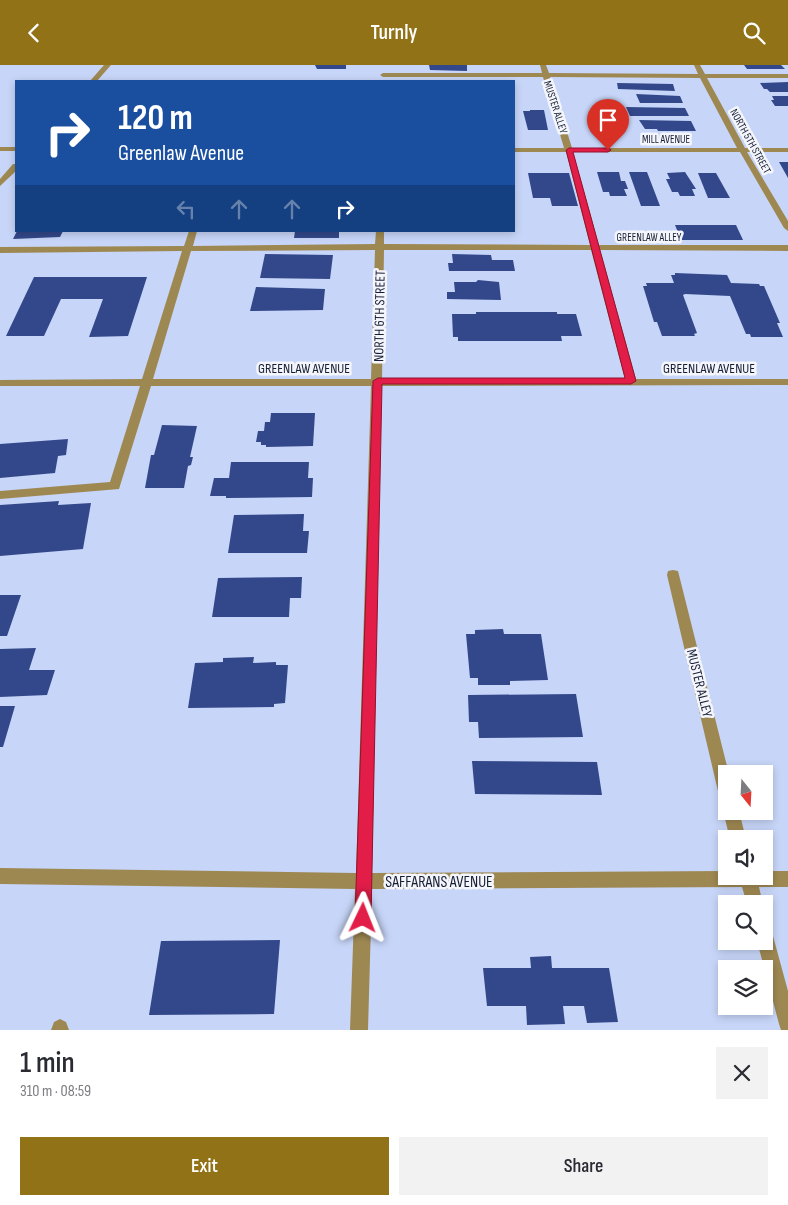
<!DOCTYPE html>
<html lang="en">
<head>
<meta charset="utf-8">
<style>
  :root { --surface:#fff; --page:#f2f2f3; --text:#2b2b33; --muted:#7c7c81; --accent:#917217 }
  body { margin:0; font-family:"Sofia Sans Condensed",sans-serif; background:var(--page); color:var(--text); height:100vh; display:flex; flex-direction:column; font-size:19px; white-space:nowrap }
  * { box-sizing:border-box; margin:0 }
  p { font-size:16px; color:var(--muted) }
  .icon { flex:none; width:28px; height:28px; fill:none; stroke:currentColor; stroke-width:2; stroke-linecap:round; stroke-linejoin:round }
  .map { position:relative; height:965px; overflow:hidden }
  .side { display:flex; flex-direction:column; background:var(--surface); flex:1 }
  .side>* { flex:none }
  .banner { position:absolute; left:15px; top:15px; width:500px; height:152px; border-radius:0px; box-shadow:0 2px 8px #0003; background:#1a4fa0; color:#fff; overflow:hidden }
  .needle { width:32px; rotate:162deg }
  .buttons { position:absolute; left:718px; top:700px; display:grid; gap:10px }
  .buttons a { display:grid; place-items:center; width:55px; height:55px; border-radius:0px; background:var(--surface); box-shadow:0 2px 8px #0003; font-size:25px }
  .pin { position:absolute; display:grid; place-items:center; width:42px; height:42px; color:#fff; margin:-51px -21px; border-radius:50% 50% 50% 0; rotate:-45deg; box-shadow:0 0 5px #0007 }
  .pin .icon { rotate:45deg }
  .me { position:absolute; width:55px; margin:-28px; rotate:2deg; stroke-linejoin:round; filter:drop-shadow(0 0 4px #0008) }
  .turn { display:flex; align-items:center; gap:18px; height:105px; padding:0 20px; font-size:22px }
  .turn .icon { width:65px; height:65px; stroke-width:2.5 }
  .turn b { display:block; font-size:35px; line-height:42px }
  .lanes { display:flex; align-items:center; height:48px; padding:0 20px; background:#0003; justify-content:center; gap:25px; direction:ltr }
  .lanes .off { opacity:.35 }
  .round { display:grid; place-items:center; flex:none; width:52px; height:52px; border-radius:0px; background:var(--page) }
  .headline { display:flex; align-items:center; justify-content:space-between; height:85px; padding:0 20px }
  h1 { font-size:30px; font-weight:600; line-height:38px }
  .primary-button { display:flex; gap:10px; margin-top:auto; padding:10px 20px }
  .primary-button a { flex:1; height:58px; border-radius:0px; background:var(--accent); color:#fff; font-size:20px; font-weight:600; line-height:58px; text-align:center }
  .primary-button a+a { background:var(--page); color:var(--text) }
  header { display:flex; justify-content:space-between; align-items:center; height:65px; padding:0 20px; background:var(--accent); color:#fff; font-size:22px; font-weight:600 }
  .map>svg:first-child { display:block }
</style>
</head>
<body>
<header><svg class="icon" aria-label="back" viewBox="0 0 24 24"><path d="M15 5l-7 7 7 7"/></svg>Turnly<svg class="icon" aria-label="search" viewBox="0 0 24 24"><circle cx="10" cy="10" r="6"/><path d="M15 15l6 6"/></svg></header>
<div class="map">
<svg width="788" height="965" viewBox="0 0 788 965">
  <rect width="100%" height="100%" fill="#c7d5f8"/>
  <path fill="#33488a" d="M315,0H346V4H317Z
    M429,0H467V6L430,5Z
    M744,0H781L785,4H747Z
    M788,17V27H770L767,24H764L760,18Z
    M617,18L673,19L675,26L618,24Z
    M636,29L680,31L683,38H640Z
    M772,31H788V41H775L771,35H774Z
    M626,42L685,43L689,51H630Z
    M530,45H544L548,65H528L523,46H530Z
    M639,55L691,56L696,66H658L657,64H645Z
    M779,97H788V113Z
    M597,107H619L621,116H625L628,124H624L627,131H610L609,127H603Z
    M629,107H647L660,141H641Z
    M685,107L696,124H692L695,131H680L678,127H672L666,114H670L667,108Z
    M528,108H569L578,141H552L550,133H533Z
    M698,108H716L730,133H708Z
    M675,160H736L743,175H681Z
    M17,166H63L60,172L13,174Z
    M295,166H339V173H294Z
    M265,189L333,190L330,214L260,213Z
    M452,189L491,190L492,195H513L515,206H449L448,198H453Z
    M675,208L727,210L731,218L759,219L760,221H764L780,258H777L783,272H751L750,269H746L730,231L685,229L683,230L697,268L694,269L695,271H662L657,257H654L643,221H647L646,218H674L671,210H675Z
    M34,212H147L128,271L89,272L103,234H61L44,271H6Z
    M478,215L499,217L501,235L447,234V227H455L454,217H476Z
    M256,222L325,224L323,245L250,246Z
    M476,247H557V249H576L582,271H561L562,276H458V272H453L452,249H476Z
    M271,348H315L313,381L266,382V380H261V377H256L258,366H264L265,357H270Z
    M162,360L197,361L190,392H193L191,400L188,401L184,423H145L151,390H154Z
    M68,374L66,390L58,391L55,408L0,413V379Z
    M231,397H309L308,413H313L312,432L226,433V431H210L214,413H229Z
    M59,436L58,440L91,438L83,484L0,491V440Z
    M304,449L303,466H309L307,488H228L234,450Z
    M302,512L301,533H290L289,552H212L218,513Z
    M0,530H21L7,571H0Z
    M503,564L504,569H541L548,615L510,616V620H478V613H470L466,569H475V565Z
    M36,583L29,605H55L47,630L0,632V584Z
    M254,592L253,598L276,597V600H288L285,638L274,639V642L188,643L195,598L223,597V593Z
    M576,629L583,672L479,673L478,657H469L468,630Z
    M0,641H15L3,682H0Z
    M472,696L597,697L602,730L475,729Z
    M280,875L274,949L149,950L161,876Z
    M551,891L552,903H609L618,957L587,958L584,941H563L565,959L527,960L526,941H487L483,903H531L530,892Z"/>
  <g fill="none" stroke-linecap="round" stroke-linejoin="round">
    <path fill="#9e8852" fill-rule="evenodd" d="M104,0H111L97,16H90Z
      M540,0H546L549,8L698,9L694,0H700L705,9H788V13H707L745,83H788V87H747L788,156V166L784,163L740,87H573L599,180H788V186L600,185L636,314H788V320L381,321L372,808L726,806V811H764V806H788V822H759L763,839H747L742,822L372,824L368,965H350L355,824L0,819V803L356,808L371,321H151L119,424L0,434V426L110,417L140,321H0V315L142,314L182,186L0,188V182L184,181L189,166H197L193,181L375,179L376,166H384V179L590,180L566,87H514V83H564L543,12H383L380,10L383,8H542ZM550,12L700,13L737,83H572ZM375,185L371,314H153L191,186ZM384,185H591L625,314H382Z
      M0,82H16V86H0Z
      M13,99H16V106L0,121V114Z
      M673,505L678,506L679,510L729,709H726V733L721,731L718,726L667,510L668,506Z
      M726,740V746H739L746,774H730L723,746Z
      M764,862L770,865L773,871L788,926V965H781L779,959L757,876H764Z
      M60,954L66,957L69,965H51L54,957Z"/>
  </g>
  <path fill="#e11d48" stroke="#92132f" d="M569,83H608L611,85L608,87H573L636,316L631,319H382L371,853L368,859L363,861L358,859L355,853L373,316L378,313H625L566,85Z"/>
  <g text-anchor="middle" stroke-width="5" stroke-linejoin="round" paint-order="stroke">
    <g font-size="11" fill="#161e33" stroke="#f4f6fc">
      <text transform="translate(556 42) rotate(72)" y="4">MUSTER ALLEY</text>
      <text x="666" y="78">MILL AVENUE</text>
      <text transform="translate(751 76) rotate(61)" y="4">NORTH 5TH STREET</text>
      <text x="649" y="176">GREENLAW ALLEY</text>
    </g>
    <g font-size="14" fill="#161e33" stroke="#f4f6fc">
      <text transform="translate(379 251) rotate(-89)" y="5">NORTH 6TH STREET</text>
      <text x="304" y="308">GREENLAW AVENUE</text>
      <text x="709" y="308">GREENLAW AVENUE</text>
      <text transform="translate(700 618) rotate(76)" y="5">MUSTER ALLEY</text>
    </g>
    <g font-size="16" fill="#161e33" stroke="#f4f6fc">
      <text x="439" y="822">SAFFARANS AVENUE</text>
    </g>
  </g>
</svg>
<div class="buttons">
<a><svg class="needle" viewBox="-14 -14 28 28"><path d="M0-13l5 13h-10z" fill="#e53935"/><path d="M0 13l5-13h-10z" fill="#7c7c81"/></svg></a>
<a><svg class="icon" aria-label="sound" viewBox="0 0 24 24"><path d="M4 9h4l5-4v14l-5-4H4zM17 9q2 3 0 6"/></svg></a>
<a><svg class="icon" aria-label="search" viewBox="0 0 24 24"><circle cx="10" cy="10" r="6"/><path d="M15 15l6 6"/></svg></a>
<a><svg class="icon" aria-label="layers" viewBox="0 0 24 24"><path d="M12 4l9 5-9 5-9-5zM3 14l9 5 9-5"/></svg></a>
</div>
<div class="pin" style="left:608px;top:85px;background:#d93025"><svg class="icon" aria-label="arrive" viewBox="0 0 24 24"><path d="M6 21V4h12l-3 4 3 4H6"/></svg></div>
<svg class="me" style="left:363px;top:853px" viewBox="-20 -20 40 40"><path d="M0-17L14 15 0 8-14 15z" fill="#e11d48" stroke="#fff" stroke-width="4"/></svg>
<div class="banner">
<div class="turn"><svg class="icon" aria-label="right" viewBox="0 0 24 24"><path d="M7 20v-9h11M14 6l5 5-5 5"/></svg><div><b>120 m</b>Greenlaw Avenue</div></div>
<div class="lanes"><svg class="icon off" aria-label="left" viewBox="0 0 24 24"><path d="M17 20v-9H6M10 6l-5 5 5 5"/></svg><svg class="icon off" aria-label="ahead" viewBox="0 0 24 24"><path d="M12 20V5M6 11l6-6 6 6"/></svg><svg class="icon off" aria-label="ahead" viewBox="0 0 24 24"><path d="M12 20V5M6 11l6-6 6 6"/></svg><svg class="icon" aria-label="right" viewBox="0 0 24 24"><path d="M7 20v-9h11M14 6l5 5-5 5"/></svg></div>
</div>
</div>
<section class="side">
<div class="headline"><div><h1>1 min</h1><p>310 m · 08:59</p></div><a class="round"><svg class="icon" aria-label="close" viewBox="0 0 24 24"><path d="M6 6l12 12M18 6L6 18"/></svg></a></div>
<div class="primary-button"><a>Exit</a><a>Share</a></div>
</section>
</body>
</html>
